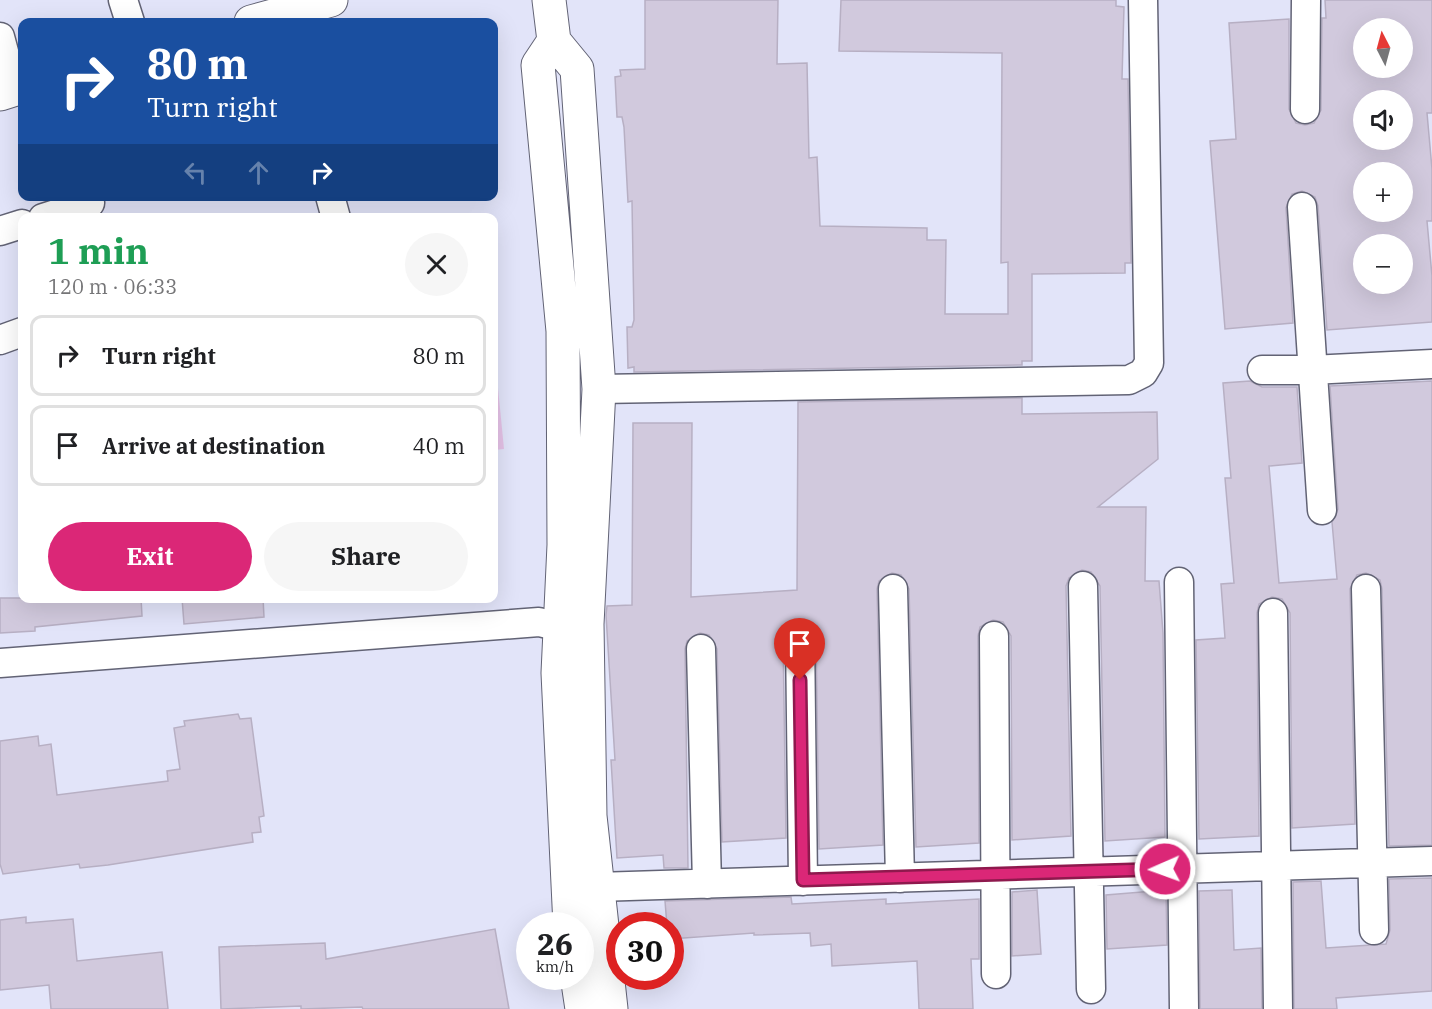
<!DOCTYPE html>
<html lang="en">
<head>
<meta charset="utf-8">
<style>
  :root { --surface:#fff; --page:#f6f6f6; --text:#202124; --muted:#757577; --line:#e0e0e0; --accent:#db2777 }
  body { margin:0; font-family:"IBM Plex Serif",serif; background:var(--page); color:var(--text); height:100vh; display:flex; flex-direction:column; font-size:22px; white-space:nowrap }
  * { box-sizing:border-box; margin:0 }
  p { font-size:20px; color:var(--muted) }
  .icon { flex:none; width:33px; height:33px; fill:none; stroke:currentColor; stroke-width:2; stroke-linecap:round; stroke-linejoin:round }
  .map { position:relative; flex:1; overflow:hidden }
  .panel { position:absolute; left:18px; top:213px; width:480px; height:390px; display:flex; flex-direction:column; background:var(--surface); border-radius:12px; box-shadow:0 6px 24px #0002 }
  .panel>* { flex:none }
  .top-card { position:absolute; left:18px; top:18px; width:480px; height:183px; border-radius:12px; box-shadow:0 6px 24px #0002; background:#1a4fa0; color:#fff; overflow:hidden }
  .needle { width:39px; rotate:354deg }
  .fabs { position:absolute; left:1353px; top:18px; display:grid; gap:12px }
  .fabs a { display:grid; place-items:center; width:60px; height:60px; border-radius:50%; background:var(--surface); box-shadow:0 6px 24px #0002; font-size:30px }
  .speed { position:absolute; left:516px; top:912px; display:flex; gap:12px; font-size:30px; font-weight:700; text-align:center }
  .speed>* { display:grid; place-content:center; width:78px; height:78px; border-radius:50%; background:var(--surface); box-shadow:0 6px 24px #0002; line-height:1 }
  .speed small { font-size:15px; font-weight:400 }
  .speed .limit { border:9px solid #d22; background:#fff; color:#111 }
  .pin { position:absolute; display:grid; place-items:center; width:51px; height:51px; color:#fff; margin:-62px -26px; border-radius:50% 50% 50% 0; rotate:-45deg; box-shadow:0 0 6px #0007 }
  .pin .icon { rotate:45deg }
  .me { position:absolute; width:66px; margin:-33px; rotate:268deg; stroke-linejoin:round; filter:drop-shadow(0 0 4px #0008) }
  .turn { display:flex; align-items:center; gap:21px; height:126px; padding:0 30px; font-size:27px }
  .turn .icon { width:78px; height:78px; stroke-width:2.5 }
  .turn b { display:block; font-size:42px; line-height:51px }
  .lanes { display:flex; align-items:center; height:57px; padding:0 30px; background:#0003; justify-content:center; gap:30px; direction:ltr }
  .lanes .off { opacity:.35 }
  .round { display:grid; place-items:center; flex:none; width:63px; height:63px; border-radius:32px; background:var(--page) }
  .summary { display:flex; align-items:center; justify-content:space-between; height:102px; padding:0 30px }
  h1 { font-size:36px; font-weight:700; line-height:45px; color:#1e9e55 }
  .cta { display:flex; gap:12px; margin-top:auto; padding:12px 30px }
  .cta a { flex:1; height:69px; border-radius:36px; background:var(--accent); color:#fff; font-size:24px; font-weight:700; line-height:69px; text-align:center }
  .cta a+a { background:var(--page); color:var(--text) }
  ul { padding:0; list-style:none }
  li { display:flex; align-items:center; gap:18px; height:81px; margin:0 12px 9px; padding:0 18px; border:3px solid var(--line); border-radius:12px }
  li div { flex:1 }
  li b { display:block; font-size:22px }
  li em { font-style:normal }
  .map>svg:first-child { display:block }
</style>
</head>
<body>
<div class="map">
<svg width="1432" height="1009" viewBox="0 0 1432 1009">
  <rect width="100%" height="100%" fill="#e2e4f9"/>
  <path fill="#e5c2e7" d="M494,347L504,449L494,450Z"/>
  <path fill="#d1c9dd" stroke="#b7afc3" stroke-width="1.5" fill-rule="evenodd" d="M645,0H778L777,64L807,63L809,158L817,157L820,226L927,228V240H946L945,314H1008V262L1001,263L1002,53L839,51L841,0H1116V6L1124,7L1122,79H1128L1131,263H1125V273L1032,274V361H1022V365L634,372V367L628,368L627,327H632L634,320L632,201L628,202L624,127L622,117H617L615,77L621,76L620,70L645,69Z
    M1325,0H1432V113H1427L1432,169V221H1427L1432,276V322L1327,330L1318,206L1315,197L1302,191L1292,194L1286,208L1293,323L1225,329L1210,141L1236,139L1229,23L1289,19V109L1296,123L1305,125L1314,123L1321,110L1322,18H1326ZM1364,28H1402V68H1364ZM1364,100H1402V140H1364ZM1364,172H1402V212H1364ZM1364,244H1402V284H1364Z
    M1250,381L1262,387H1297L1302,463L1269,466L1279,583L1337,579L1332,522L1338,509L1330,386L1432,381V845L1389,846L1382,589L1380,580L1366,573L1357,575L1350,589L1355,824L1292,828L1290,613L1282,599L1272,597L1259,604L1257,613L1259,836L1199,839L1196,640L1225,638L1221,584L1234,583L1225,478H1231L1223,383Z
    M1022,398V414L1157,412L1158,459L1098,507H1146L1145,581H1159L1163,633L1165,837L1105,841L1100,586L1091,572L1082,570L1069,578L1066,586L1071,836L1012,840L1011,636L1003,622L993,620L980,627L978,636L979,843L916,847L909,589L901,575L892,573L879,581L877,589L883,845L819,849L816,635L809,621L799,619L786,626L783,635L786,838L722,842L717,649L709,635L700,633L687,641L685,649L688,868H664L663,855L617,858L611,760H615L606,615L607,606L632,605L633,423H692L691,597L797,590L798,402Z
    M0,598H141L142,616L35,627V631L0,633Z
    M182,598H263L264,617L184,624Z
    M238,714L240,719L251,718L264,816L259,817L261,832L252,833L253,842L108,865L80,868L79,864L3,874L0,864V741L38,736L39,746L51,744L57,795L168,781L167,771L180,769L174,728L185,726L184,721Z
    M1432,878V991L1336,998L1337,1009H1294L1293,882L1321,881L1326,948L1386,944L1390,930L1389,879Z
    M1037,890L1041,954L1012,956V892Z
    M1166,890L1167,945L1107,949L1106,895Z
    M1232,890L1234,950L1261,948L1262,1009H1200L1199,891Z
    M791,897L792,904L886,899V904L979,899V959H971L973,1009H919L917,961L832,966L831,944L811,946L810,933L754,935V933L670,939V926H667L665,901Z
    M26,917V923L73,919L77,961L162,952L168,1009H51L49,985L0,990V920Z
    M495,929L509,1009H363L362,1007L301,1009V1006L221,1009L219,947L325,943L326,959Z"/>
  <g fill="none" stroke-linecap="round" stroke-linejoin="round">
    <defs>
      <path id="minor" d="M123,0L130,22
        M0,37L14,89
        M1305,109L1306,0
        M330,196L336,218
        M1302,207L1322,510
        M43,218L90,203
        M0,231L22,224
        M0,340L22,332
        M1262,370H1311L1432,364
        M599,389L1129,380L1143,373L1149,363L1143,0
        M1179,582L1184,1009
        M1083,586L1091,989
        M893,589L900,878
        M1366,589L1374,930
        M1273,613L1278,1009
        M800,635L803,881
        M994,636L996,974
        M701,649L707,884
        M0,663L539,622L560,627L581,625
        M597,887L1432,861"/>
      <path id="tertiary" d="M549,0L554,41L577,69L599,389L587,624L590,816L611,1009
        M251,22L331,0
        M554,41L538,65L563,331L564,545L558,673L570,926
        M0,94L22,87
        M577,976L582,1009"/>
    </defs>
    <use href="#minor" stroke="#626375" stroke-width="31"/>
    <use href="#tertiary" stroke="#626375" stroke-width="35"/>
    <use href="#minor" stroke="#fff" stroke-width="28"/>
    <use href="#tertiary" stroke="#fff" stroke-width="33"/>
  </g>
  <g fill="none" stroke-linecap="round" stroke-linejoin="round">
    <defs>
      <path id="route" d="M800,680L803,880L1165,869"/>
    </defs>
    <use href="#route" stroke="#8e194d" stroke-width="15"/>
    <use href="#route" stroke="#db2777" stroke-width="10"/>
  </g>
</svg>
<div class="fabs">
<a><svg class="needle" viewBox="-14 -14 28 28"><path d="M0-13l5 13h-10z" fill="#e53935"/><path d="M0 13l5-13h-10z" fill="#757577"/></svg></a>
<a><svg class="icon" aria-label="sound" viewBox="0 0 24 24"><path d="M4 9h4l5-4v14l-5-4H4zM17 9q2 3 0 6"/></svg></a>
<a>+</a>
<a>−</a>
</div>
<div class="speed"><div>26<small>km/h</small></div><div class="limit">30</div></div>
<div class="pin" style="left:800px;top:680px;background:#d93025"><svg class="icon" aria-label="arrive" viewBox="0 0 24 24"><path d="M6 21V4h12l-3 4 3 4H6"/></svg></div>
<svg class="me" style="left:1165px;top:869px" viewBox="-20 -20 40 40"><circle r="17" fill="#db2777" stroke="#fff" stroke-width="3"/><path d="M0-11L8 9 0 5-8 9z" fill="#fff"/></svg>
<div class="top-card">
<div class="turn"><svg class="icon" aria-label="right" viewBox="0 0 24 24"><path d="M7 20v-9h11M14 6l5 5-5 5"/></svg><div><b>80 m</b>Turn right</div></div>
<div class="lanes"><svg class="icon off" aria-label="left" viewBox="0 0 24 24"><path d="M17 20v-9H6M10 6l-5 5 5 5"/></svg><svg class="icon off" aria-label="ahead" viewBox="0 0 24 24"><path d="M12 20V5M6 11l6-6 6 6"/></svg><svg class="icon" aria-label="right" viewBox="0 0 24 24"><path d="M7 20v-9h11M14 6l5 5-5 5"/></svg></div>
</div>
<section class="panel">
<div class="summary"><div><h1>1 min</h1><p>120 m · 06:33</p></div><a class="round"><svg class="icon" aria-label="close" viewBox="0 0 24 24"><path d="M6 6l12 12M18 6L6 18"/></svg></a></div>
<ul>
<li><svg class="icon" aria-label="right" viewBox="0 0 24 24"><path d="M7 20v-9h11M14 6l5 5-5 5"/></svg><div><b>Turn right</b></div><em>80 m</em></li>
<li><svg class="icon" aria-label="arrive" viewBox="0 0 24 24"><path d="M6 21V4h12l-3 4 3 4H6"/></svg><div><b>Arrive at destination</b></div><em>40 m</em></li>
</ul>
<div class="cta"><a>Exit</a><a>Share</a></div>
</section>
</div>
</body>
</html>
